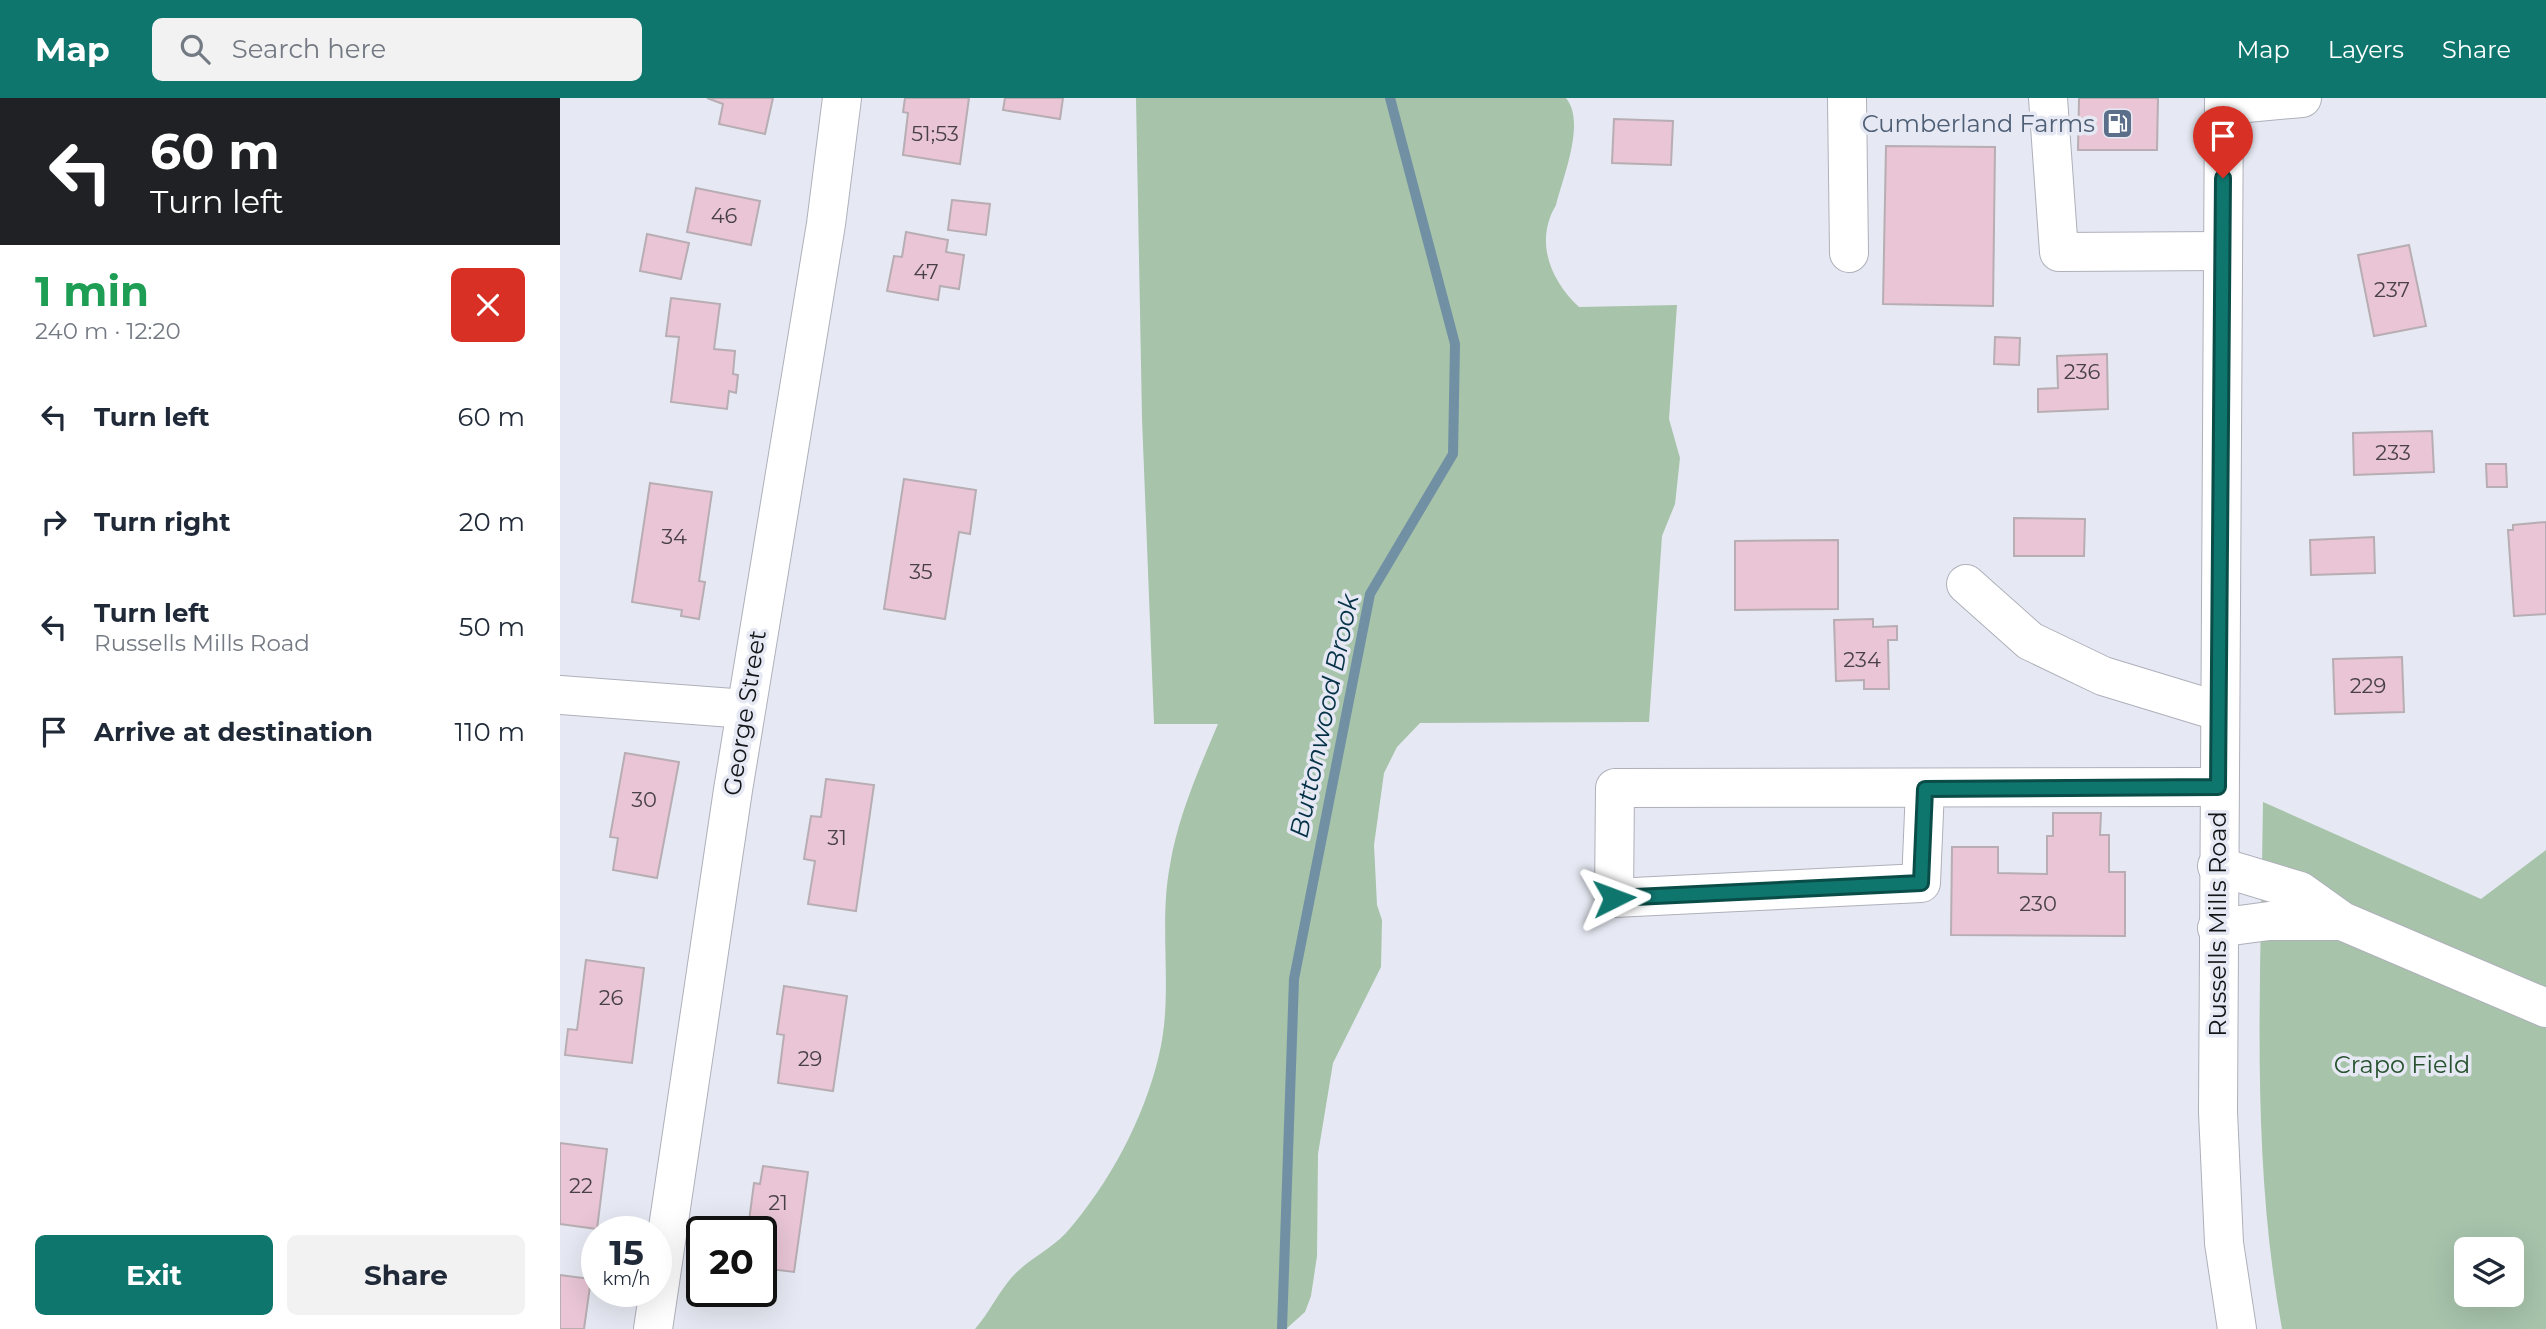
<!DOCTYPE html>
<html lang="en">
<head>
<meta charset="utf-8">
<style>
  :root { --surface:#fff; --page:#f2f2f3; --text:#1f2937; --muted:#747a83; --accent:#0f766e }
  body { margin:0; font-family:Montserrat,sans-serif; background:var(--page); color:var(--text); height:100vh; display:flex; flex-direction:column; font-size:26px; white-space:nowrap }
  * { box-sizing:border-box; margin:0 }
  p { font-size:23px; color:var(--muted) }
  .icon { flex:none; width:38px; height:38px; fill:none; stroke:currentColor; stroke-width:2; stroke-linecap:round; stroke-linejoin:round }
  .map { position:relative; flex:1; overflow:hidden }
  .sheet { display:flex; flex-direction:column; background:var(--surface); width:560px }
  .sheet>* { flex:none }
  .guide { background:#202124; color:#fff; overflow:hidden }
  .controls { position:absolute; left:1894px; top:1139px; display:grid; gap:14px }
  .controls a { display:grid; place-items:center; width:70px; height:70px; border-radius:10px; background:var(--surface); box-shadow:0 7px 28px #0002; font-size:35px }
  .speed { position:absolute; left:21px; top:1118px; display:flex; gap:14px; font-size:35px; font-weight:700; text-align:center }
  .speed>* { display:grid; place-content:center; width:91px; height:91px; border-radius:50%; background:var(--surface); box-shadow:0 7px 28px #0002; line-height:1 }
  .speed small { font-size:18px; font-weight:400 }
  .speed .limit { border:4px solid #111; border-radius:10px; background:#fff; color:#111 }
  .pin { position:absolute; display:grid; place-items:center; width:60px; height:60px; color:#fff; margin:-72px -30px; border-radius:50% 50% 50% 0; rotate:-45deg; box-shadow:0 0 7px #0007 }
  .pin .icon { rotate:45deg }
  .me { position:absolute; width:77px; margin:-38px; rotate:87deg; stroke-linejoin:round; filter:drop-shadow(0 0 5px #0008) }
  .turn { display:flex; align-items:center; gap:24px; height:147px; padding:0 35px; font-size:32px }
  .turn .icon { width:91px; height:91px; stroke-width:2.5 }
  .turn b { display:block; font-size:49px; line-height:60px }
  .round { display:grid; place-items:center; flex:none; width:74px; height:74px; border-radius:10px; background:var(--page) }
  .headline { display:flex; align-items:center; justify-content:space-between; height:119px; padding:0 35px }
  h1 { font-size:42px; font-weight:700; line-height:52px; color:#1e9e55 }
  .cta { display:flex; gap:14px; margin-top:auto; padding:14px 35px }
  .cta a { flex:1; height:80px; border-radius:10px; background:var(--accent); color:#fff; font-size:28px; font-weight:700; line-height:80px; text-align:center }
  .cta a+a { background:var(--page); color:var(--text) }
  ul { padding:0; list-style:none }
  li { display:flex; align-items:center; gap:21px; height:105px; padding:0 35px }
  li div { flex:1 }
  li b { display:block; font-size:26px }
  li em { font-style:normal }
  header { display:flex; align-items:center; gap:42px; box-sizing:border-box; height:98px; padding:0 35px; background:var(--accent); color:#fff }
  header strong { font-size:33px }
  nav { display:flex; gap:38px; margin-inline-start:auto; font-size:24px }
  .search { width:490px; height:63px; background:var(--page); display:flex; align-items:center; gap:18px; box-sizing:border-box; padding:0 24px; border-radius:10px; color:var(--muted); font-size:26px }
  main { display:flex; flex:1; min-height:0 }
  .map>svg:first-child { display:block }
</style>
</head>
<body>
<header>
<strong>Map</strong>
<div class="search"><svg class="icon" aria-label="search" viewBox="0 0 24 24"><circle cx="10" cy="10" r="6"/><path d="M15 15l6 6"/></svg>Search here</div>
<nav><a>Map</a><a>Layers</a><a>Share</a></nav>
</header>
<main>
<section class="sheet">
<div class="guide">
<div class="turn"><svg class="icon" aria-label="left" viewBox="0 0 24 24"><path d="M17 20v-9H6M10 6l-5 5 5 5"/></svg><div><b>60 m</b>Turn left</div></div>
</div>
<div class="headline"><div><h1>1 min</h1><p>240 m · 12:20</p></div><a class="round" style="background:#d93025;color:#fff"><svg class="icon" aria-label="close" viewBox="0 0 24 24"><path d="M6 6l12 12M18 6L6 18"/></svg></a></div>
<ul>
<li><svg class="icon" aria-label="left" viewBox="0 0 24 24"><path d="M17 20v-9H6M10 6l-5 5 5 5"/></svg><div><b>Turn left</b></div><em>60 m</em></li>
<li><svg class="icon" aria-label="right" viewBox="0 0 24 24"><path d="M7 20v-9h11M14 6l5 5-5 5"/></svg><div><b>Turn right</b></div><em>20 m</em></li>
<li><svg class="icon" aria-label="left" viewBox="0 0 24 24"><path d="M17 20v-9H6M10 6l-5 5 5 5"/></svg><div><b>Turn left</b><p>Russells Mills Road</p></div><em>50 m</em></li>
<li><svg class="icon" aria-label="arrive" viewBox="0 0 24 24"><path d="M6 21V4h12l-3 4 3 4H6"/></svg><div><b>Arrive at destination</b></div><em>110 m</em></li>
</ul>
<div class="cta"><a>Exit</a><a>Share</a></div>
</section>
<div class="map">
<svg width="1986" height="1231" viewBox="0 0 1986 1231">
  <rect width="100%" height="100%" fill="#e6e9f3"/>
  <path fill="#a7c3aa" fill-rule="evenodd" d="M576,0H1006C1026,24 1003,79 996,107C974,144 991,183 1019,209L1117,207L1109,321L1120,360L1115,406L1102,438L1089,624L860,625L837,649L824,675L814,747L817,807L822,822L821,869L773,965L758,1056L757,1158L751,1198L745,1214L726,1231H415C429,1215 438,1195 452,1179C467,1162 490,1152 506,1135C549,1086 584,1021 599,957C614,895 598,830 610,767C618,718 639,671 658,626H594L582,320Z
    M1703,704L1921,801L1986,752V1231H1722C1690,1057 1701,880 1703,704ZM1906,1152H1951V1197H1906Z"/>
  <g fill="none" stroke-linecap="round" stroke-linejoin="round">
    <path stroke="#7190a4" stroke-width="10" d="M722,1231L734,881L810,496L893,356L895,246L830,0"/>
  </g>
  <path fill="#e9c5d5" stroke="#b7adb2" stroke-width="2" d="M147,0H213L205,36L159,26L163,6Z
    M345,0H409L400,66L343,57L348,15L343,14Z
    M445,0H503L500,21L443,12Z
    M1519,0H1598L1597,52H1518Z
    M1054,21L1113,23L1111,67L1052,65Z
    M1326,48L1435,49L1433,208L1323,206Z
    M136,90L200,103L191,147L127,134Z
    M392,102L430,106L426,137L388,132Z
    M346,134L388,142L386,154L404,157L399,191L380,188L378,202L327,193L334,158L342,159Z
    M87,136L129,145L121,181L80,173Z
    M1849,147L1866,228L1814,238L1798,157Z
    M111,200L160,206L154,251L175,253L173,276L178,277L176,295L169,293L167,311L111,304L119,239L106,238Z
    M1435,239L1460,240L1459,267L1434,266Z
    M1547,256L1548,311L1478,314V291L1498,290L1497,258Z
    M1872,333L1874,374L1794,377L1793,335Z
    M1926,366H1946L1947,389H1927Z
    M344,381L416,392L410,436L399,434L385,521L324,511Z
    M90,385L152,394L139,483L145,484L139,521L121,518L122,512L72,504Z
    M1454,420L1525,421L1524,458H1454Z
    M1986,424V516L1954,518L1948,432H1953V427Z
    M1814,439L1815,475L1751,477L1750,442Z
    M1278,442V511L1175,512V443Z
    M1313,521V529L1337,528V542H1328L1329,591H1304V582L1276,583L1274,522Z
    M1842,559L1844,614L1775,616L1773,561Z
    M65,655L119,664L97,780L53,772L58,740L50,739Z
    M266,681L314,687L296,813L248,806L255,763L244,761L251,718L261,719Z
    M1493,715H1541L1540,737H1549V774H1565V838L1391,837L1392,749H1438V775L1487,776V738H1493Z
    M26,862L84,870L72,965L5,957L8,931L17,932Z
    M224,888L287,898L273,993L218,985L224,937L217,936Z
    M0,1045L47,1051L37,1131L0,1126Z
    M203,1068L248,1074L234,1174L202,1170L208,1125L189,1123L194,1085L200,1086Z
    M0,1177L31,1181L24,1231H0Z"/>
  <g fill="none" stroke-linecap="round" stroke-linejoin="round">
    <defs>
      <path id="minor" d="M1287,0L1289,155
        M1488,0L1499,154L1662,153
        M1665,7L1742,0
        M1406,486L1470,543L1543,578L1658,613
        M0,597L186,611
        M1365,691L1361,785L1054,800L1055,690L1658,689
        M1657,768L1740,793L1782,823H1709L1657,830
        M1782,823L1986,910
        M93,1231L173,692L266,126L282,0"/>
      <path id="major" d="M1664,0L1658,1014L1664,1145L1677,1231"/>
    </defs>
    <use href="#minor" stroke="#aeb0ba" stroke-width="40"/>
    <use href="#major" stroke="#aeb0ba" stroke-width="40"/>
    <use href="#minor" stroke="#fff" stroke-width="38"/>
    <use href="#major" stroke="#fff" stroke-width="38"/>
  </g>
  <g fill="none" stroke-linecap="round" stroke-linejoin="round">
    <defs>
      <path id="route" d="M1054,800L1361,785L1365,691L1658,689L1663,80"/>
    </defs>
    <use href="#route" stroke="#0a4d48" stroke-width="18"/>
    <use href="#route" stroke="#0f766e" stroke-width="12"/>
  </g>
  <defs>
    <symbol id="fuel-square" viewBox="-11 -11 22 22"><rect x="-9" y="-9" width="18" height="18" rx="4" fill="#5c6f8a" stroke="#e6e9f3"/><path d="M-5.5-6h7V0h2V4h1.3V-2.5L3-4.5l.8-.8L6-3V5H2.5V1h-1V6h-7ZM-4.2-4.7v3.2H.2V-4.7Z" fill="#fff"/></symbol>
  </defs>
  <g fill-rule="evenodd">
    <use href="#fuel-square" x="1540" y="8" width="35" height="35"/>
  </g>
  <g text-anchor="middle" stroke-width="7" stroke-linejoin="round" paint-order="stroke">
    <g font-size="21" fill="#494147">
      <text x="375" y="43">51;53</text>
      <text x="164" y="125">46</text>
      <text x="366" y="181">47</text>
      <text x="1832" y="199">237</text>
      <text x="1522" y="281">236</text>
      <text x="1833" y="362">233</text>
      <text x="114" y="446">34</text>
      <text x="361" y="481">35</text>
      <text x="1302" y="569">234</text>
      <text x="1808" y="595">229</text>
      <text x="84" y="709">30</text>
      <text x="277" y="747">31</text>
      <text x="1478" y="813">230</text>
      <text x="51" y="907">26</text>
      <text x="250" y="968">29</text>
      <text x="21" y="1095">22</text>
      <text x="218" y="1112">21</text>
    </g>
    <g font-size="24" fill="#4e5e75" stroke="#e6e9f3" text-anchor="end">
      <text x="1535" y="34">Cumberland Farms</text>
    </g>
    <g font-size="24" fill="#141518" stroke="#e6e9f3">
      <text transform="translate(185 615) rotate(-81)" y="8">George Street</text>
      <text transform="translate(1658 826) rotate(-90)" y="8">Russells Mills Road</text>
    </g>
    <g font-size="24" fill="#27522f" stroke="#e6e9f3">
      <text x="1842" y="975">Crapo Field</text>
    </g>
    <g font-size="26" font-style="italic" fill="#063248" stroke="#e6e9f3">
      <text transform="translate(764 618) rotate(-78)" y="9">Buttonwood Brook</text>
    </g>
  </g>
</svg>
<div class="controls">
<a><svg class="icon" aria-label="layers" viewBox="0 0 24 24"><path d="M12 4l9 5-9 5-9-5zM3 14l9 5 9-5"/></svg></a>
</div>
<div class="speed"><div>15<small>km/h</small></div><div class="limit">20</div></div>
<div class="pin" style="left:1663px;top:80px;background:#d93025"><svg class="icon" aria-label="arrive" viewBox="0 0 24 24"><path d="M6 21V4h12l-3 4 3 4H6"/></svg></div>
<svg class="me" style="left:1054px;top:800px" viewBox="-20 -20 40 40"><path d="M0-17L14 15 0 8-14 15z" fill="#0f766e" stroke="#fff" stroke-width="4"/></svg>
</div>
</main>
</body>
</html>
